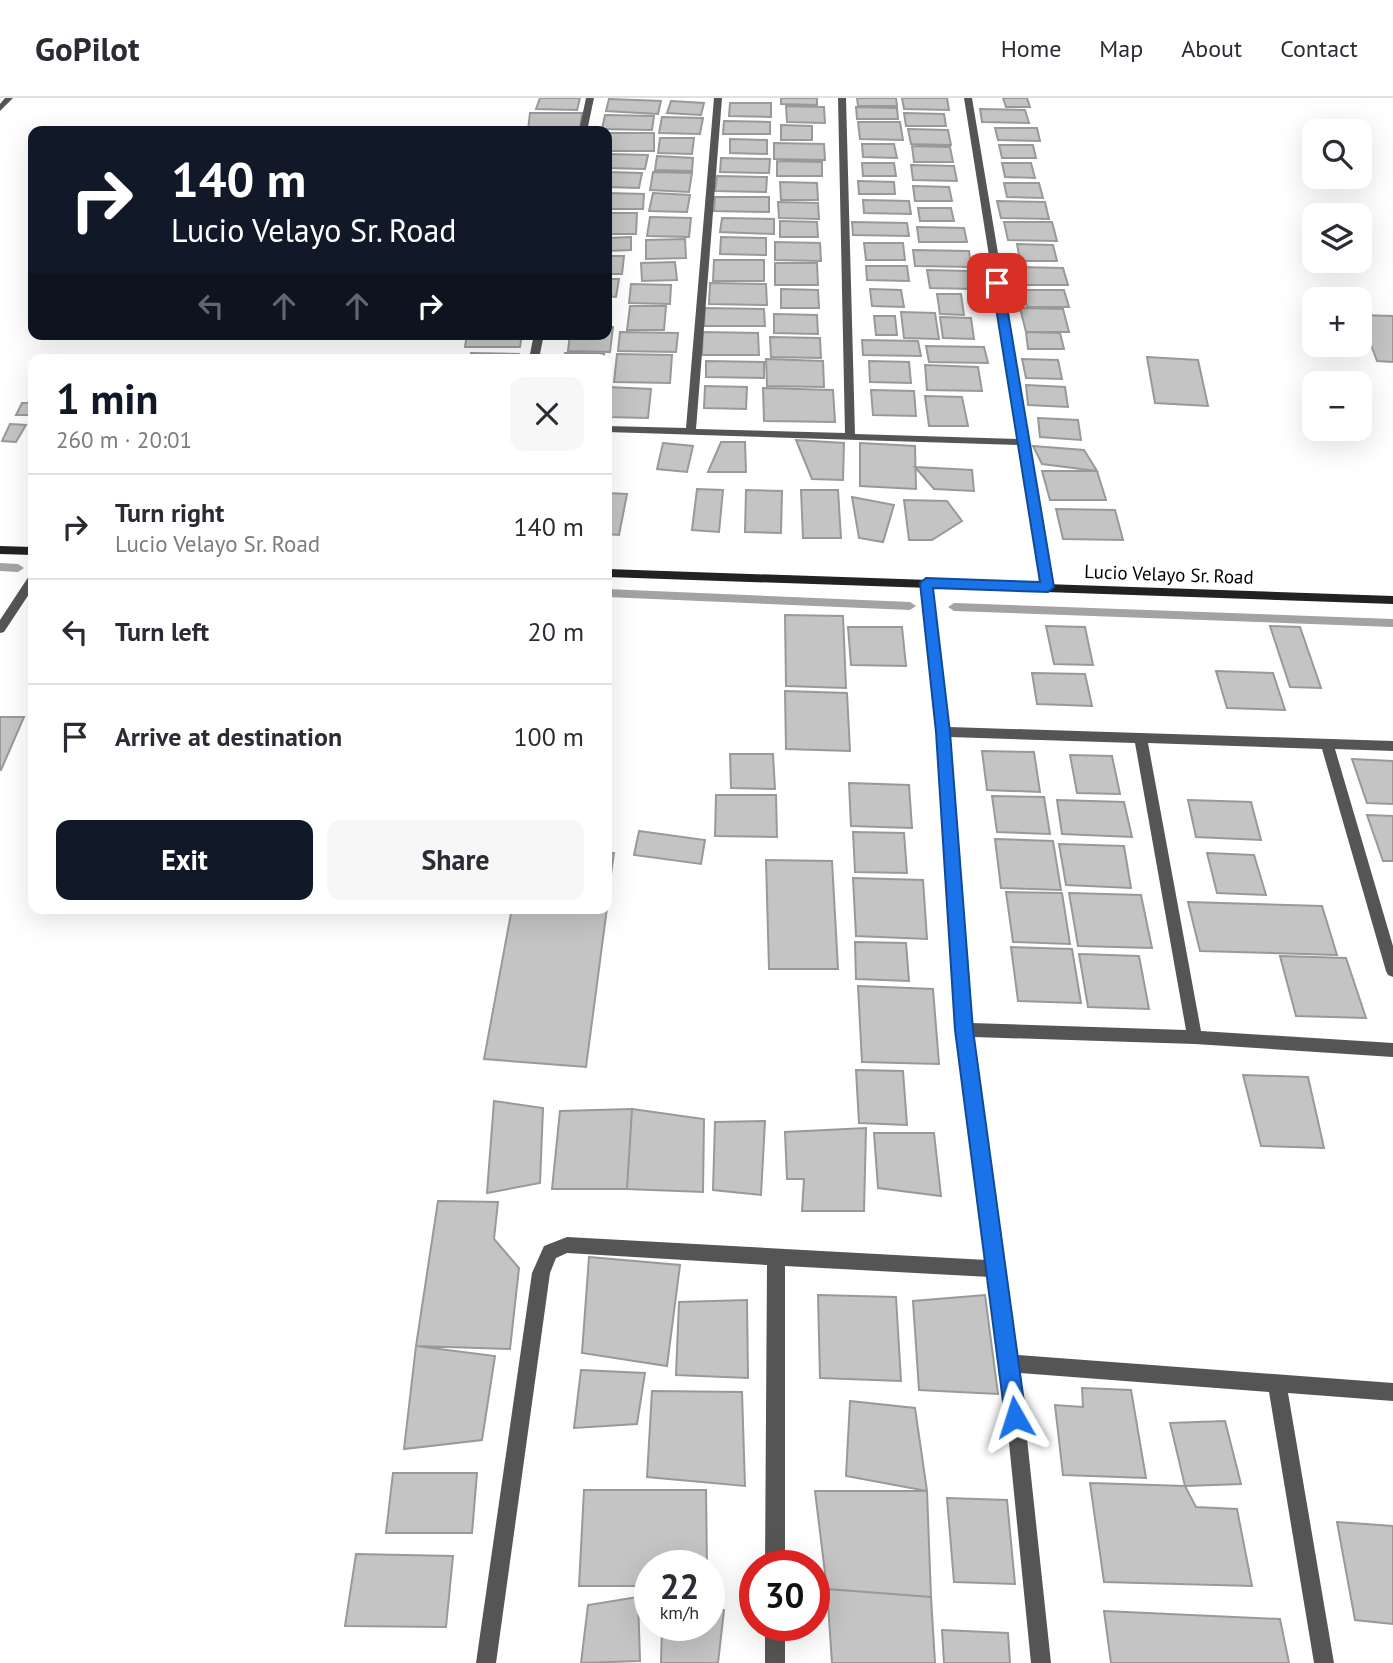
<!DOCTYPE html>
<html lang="en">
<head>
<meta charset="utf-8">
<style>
  :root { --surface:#fff; --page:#f7f7f7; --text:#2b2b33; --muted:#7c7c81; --line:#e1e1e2; --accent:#111827 }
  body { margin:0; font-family:"PT Sans",sans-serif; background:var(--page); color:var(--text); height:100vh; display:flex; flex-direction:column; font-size:26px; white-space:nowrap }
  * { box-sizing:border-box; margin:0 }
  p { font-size:23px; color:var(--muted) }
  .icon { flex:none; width:38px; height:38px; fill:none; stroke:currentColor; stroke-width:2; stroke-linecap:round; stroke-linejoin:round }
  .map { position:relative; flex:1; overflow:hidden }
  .details { position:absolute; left:28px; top:256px; width:584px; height:560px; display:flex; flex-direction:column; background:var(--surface); border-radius:14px; box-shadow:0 7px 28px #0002 }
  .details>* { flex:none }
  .banner { position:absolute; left:28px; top:28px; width:584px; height:214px; border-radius:14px; box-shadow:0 7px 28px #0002; background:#111827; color:#fff; overflow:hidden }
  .fabs { position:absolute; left:1302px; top:21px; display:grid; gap:14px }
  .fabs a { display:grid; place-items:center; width:70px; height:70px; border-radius:14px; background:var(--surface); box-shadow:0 7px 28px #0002; font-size:35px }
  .speed { position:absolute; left:634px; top:1452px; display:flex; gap:14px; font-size:35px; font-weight:700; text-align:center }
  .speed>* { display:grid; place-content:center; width:91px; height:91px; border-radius:50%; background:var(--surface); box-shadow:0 7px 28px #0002; line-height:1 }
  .speed small { font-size:18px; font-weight:400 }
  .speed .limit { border:10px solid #d22; background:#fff; color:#111 }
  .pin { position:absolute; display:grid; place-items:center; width:60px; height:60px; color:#fff; margin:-30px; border-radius:14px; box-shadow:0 4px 10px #0006 }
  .me { position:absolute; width:77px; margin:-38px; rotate:354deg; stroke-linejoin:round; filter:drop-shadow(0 0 5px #0008) }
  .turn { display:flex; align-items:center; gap:24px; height:147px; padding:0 28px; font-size:32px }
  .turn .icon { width:91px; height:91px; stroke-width:2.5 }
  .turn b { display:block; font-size:49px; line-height:60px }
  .lanes { display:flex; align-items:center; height:66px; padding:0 28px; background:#0003; justify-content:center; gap:35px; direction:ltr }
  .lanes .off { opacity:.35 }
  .round { display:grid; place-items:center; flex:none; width:74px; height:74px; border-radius:14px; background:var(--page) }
  .headline { display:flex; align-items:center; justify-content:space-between; height:119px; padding:0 28px }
  h1 { font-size:42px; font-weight:600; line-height:52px; color:var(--accent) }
  .primary-button { display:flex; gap:14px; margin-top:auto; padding:14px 28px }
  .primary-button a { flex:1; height:80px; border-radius:14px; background:var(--accent); color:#fff; font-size:28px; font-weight:600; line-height:80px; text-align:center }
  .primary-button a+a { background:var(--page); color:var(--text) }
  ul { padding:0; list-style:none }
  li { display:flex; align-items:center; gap:21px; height:105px; padding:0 28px; border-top:2px solid var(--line) }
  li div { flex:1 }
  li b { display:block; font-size:26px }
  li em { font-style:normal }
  header { display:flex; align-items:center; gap:42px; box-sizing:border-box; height:98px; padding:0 35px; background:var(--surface); border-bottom:2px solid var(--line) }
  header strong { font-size:33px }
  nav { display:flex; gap:38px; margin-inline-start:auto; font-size:24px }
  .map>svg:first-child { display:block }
</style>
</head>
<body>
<header>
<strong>GoPilot</strong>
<nav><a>Home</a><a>Map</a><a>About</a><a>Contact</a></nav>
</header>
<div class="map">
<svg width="1393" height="1565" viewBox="0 0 1393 1565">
  <rect width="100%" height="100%" fill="#fff"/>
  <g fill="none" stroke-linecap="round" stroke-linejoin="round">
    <path fill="#a3a3a3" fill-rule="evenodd" d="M0,465L18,466L24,470L18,474L0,473Z
      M607,491L910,504L916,508L910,512L607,499Z
      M954,505L1393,521V529L954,513L948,509Z"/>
  </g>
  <path fill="#c4c4c4" stroke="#999" stroke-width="2" d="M540,0H580L577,12L536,11Z
    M781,0H817V7L781,6Z
    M857,0H896L897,8H858Z
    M902,0H947L949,12L904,11Z
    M1003,0H1027L1030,9H1006Z
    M609,1L661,3L658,16L606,13Z
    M671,3L704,5L701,17L667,15Z
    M730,5H771V19L729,18Z
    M786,8L824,9L825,25L787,24Z
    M856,9L897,10L898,21H857Z
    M980,11L1025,12L1029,25L982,24Z
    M530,15H582L580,32H528Z
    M904,15L944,16L946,28H906Z
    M605,17L654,18L652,32L602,31Z
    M662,19L703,20L700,36L659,35Z
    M724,23L770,24V36H723Z
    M858,24H900L903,42L860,41Z
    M781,27L812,28V42H781Z
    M995,30H1037L1040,43L998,42Z
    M908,31L948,32L951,47L911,46Z
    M607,35H654V53H607Z
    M660,40H694L692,56L658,55Z
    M730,41L767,42V56L730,55Z
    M774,45L824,46L825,62L774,61Z
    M862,46H894L897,60L863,59Z
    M999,47H1033L1036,60H1002Z
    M912,48L950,49L953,64H914Z
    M607,56L648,57L645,71L607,70Z
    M657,58L693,60L692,73L655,72Z
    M721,60L770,61L769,75L720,74Z
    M777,63L822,64V78H777Z
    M862,65H894L896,78H863Z
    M1002,65H1031L1035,80L1005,79Z
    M911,67L954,68L957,83L913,82Z
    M607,74L642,75L639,90L607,89Z
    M653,74L692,75L689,94L650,92Z
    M717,78L767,79L766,94L715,93Z
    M858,83L894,84L895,96H859Z
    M780,84L817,85L818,102H781Z
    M1004,85H1039L1043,100L1007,99Z
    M913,88L949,89L952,103H915Z
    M607,95L644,96L643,111H607Z
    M653,95L690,97L687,114L649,113Z
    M715,99H769V114L714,113Z
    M863,102L909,103L911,116L864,115Z
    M997,103L1045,104L1049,121L1001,120Z
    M778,104L818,105L819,121L779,120Z
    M918,110H951L954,123H920Z
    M607,115H637L636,136H607Z
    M650,119L691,120L689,139L647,138Z
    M722,120L774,121V136L720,134Z
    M780,123L817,124L818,139H780Z
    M852,124L907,125L909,138L853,137Z
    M1004,124H1052L1057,143L1008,142Z
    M917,129L964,130L967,144H919Z
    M631,139V152L607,153V140Z
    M721,139L766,140V157L720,156Z
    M685,141L686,160L646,161V142Z
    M775,144L820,145L821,163L775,162Z
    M864,145H903L905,162H866Z
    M1017,146L1053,147L1057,163H1020Z
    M913,152L969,153L971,169L915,168Z
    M607,158H624L622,176H607Z
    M714,162H764V183H713Z
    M675,164L677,182L642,183L641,165Z
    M775,165H817L818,187H775Z
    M866,168H907L909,183L867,182Z
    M1018,169L1063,170L1068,187H1023Z
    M927,172L969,173L973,191L930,190Z
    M607,181H619L616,199L607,198Z
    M710,185L766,186L767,207L709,206Z
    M631,186L671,187L670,206L629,205Z
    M781,191L818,192L819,210H781Z
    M870,191L901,192L904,209L872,208Z
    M1023,192H1064L1069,209H1027Z
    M937,196H961L964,217L940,216Z
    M630,208H666L664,232H627Z
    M705,210L764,211L765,228H704Z
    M1020,210L1063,211L1069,234H1026Z
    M901,214L935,215L939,241L904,240Z
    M774,216L817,217L818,236L774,235Z
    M1360,217L1393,218V264L1377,263Z
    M874,218H895L897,237H876Z
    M940,219L971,220L974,241L943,240Z
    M607,229H613L610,254L568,253L570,236H607Z
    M620,234L678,235L676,254L618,253Z
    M703,234L758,235L759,257H702Z
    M1026,234L1060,235L1064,251H1028Z
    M467,236H522L520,249H465Z
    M770,239L820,240L821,260L771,259Z
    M862,242L918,243L921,258L863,257Z
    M926,248L984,249L988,265L929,264Z
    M471,255L519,256V261H470Z
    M565,255L604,256V261H564Z
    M617,256L672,257L670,285L614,284Z
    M1147,259L1198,262L1208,308L1155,305Z
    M766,261L823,263L824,289L767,288Z
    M1022,261L1058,262L1062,281L1026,280Z
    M706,263L764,264V280L706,279Z
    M869,263L909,264L911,285L870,284Z
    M925,267L978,269L982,293L927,292Z
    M1026,287L1065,289L1068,309L1028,307Z
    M705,288L747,289L746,311L704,310Z
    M607,289L651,291L648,320L607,319Z
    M763,290L833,292L835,324L764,323Z
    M871,292L914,293L916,318L873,317Z
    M925,298L962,299L968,328H929Z
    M22,305H33L29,317H16Z
    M1038,320L1078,322L1081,342L1040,339Z
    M10,326L26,327L16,344L2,343Z
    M796,342L844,345L843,382L812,381Z
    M721,344H745L746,374H708Z
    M663,345L693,348L687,374L657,371Z
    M860,345L915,348L916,391L860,388Z
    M1033,348L1084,352L1097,373L1042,366Z
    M915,369L972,372L974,393L934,391Z
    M1042,373H1097L1106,402H1050Z
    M697,391L723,392L719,434L692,432Z
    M746,392L782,393L781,435L745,434Z
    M801,392H838L841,440H803Z
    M607,395L627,396L619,437L607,436Z
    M852,399L894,407L883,444L859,440Z
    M904,402L947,403L962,423L932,442H909Z
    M1056,411L1115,412L1123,442L1063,441Z
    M785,517L843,518L846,590L786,588Z
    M1046,528L1085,529L1093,567L1054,566Z
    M1270,528L1300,529L1321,590L1290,589Z
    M848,529H902L906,568L851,567Z
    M1216,573L1273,575L1285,612L1227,610Z
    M1032,575L1085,576L1092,608L1037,606Z
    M785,593L847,595L850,653L786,651Z
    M0,619H24L1,672H0Z
    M982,653L1034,654L1040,694L987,692Z
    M730,656H773L775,691L731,690Z
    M1070,657L1112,658L1120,696L1077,695Z
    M1352,661L1393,663V706L1367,705Z
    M849,685L909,687L912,730L851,728Z
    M716,697H776L777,739L715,738Z
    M992,698L1044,699L1050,736L997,734Z
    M1057,702L1124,704L1132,739L1062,736Z
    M1188,702L1251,704L1261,742L1196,739Z
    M1367,717L1393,718V763H1383Z
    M639,733L705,742L701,766L634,757Z
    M853,734L904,735L907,775L855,774Z
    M995,741L1053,743L1061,792L1001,790Z
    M1059,746L1124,748L1131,790L1066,787Z
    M607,755H614L607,805Z
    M1207,755L1254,757L1266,797L1217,795Z
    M766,762L832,763L838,871H769Z
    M853,780L923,782L927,841L856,838Z
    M1006,794L1062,795L1070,846L1013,844Z
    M1069,795L1141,797L1152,850L1078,848Z
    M1188,804L1322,808L1337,857L1200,853Z
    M512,810H607L586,969L484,961Z
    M855,844L906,845L909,883L856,881Z
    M1011,849L1072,851L1081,905L1018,903Z
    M1079,856L1139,858L1149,911L1088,909Z
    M1280,858L1346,860L1366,920L1296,918Z
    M858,888L933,891L939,966L862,964Z
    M856,972L903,973L907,1027L859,1025Z
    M1243,977L1308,979L1324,1050L1261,1048Z
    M494,1003L543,1010L540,1085L487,1095Z
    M632,1011L627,1091H552L560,1013Z
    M632,1011L704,1021L703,1094L627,1091Z
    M765,1023L761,1097L713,1092L715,1024Z
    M866,1030L864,1113H802L804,1081H787L785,1034Z
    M874,1035H934L941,1098L878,1090Z
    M438,1103L498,1104L494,1141L519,1170L510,1251L416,1248Z
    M589,1159L680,1167L667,1268L582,1255Z
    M818,1197L896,1199L901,1283L820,1280Z
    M985,1197L998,1296L919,1292L913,1203Z
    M747,1202L748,1280L676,1277L679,1204Z
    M416,1248L495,1258L482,1342L404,1351Z
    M581,1272L645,1275L637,1326L574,1330Z
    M1082,1290L1131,1292L1146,1380L1063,1377L1055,1307L1083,1309Z
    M652,1293L742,1294L745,1388L647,1379Z
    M850,1303L915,1310L927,1393L846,1378Z
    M1225,1323L1241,1386L1185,1388L1170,1325Z
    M393,1375H477L472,1435H386Z
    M1090,1385L1185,1388L1196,1409L1237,1411L1252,1488L1104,1484Z
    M584,1392H706L707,1468H649V1488H579Z
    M815,1393H927L931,1499L827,1491Z
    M947,1400L1007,1402L1015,1486L954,1484Z
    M1337,1424L1393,1428V1526L1355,1522Z
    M356,1456L453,1458L446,1529L345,1528Z
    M827,1491L931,1499L935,1565H832Z
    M638,1499L640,1563L581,1565L588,1507Z
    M709,1510L724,1512L718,1565H661L662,1528H709Z
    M1104,1513L1280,1521L1289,1565H1111Z
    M942,1532L1008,1535L1010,1565H944Z"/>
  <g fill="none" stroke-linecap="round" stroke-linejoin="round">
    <path fill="#555" fill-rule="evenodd" d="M5,0H13L0,13V6Z
      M586,0H594L587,33H579Z
      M714,0H722L696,331L845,335L838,0H846L855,336L1018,341L964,0H972L1054,489L1052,492L1048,493L1042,489L1020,347L607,334V328L686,330Z
      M534,236H544L539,261H529Z
      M33,477V490L4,534L0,535V522L29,478Z
      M926,481L932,485L949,629L1393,643V653L1335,651L1393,848V879L1388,877L1386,873L1322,651L1148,645L1201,933L1393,945V959L1195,946L973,939L1018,1257L1393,1285V1303L1288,1295L1334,1565H1314L1269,1294L1020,1275L1051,1565H1031L1001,1265L990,1179L785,1168V1468H765L767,1167L567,1155L556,1160L550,1175L496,1565H476L532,1175L544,1148L567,1139L987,1162L956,932L937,634L920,485ZM950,639L1135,645L1186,932L971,925Z
      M765,1528H785V1565H765Z"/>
    <path fill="#222" fill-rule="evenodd" d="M0,448L33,449V457L0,456Z
      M607,471L1393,498V506L607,479Z"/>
  </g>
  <path fill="#1a73e8" stroke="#114b97" stroke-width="2" d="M997,182L1003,185L1054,489L1048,494L933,490L950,634L973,932L1026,1319L1023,1327L1015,1330L1008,1327L1005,1319L955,932L936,634L920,485L926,480L1040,484L992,185Z"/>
  <g text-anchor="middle" stroke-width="5" stroke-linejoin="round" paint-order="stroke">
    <g font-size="19" fill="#000" stroke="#fff">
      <text transform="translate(1169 476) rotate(2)" y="7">Lucio Velayo Sr. Road</text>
    </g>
  </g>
</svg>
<div class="fabs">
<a><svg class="icon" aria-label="search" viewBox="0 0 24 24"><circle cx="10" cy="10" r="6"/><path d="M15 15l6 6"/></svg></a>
<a><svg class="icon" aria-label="layers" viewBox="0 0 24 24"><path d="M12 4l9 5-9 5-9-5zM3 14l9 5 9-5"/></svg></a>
<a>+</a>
<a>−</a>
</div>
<div class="speed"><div>22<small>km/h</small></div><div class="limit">30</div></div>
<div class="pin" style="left:997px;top:185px;background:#d93025"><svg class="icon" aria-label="arrive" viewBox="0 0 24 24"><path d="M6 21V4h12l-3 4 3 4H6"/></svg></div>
<svg class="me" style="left:1015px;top:1319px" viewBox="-20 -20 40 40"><path d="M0-17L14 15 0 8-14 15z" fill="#1a73e8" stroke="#fff" stroke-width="4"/></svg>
<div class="banner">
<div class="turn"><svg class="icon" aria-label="right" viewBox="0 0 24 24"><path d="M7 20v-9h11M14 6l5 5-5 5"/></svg><div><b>140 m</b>Lucio Velayo Sr. Road</div></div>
<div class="lanes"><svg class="icon off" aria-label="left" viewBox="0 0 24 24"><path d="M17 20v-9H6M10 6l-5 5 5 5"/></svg><svg class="icon off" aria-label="ahead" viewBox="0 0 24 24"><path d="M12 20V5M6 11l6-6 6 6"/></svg><svg class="icon off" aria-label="ahead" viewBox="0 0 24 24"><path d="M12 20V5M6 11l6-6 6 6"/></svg><svg class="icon" aria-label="right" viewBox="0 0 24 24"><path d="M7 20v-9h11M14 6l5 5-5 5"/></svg></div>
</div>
<section class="details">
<div class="headline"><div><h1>1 min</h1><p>260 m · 20:01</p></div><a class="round"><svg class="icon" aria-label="close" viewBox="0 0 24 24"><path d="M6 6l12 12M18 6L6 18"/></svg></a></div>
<ul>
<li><svg class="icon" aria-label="right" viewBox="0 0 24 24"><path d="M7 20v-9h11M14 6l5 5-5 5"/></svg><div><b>Turn right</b><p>Lucio Velayo Sr. Road</p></div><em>140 m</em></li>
<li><svg class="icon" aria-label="left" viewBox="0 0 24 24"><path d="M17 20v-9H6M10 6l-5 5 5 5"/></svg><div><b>Turn left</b></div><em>20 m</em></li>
<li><svg class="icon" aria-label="arrive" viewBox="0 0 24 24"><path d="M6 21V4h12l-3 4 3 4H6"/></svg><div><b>Arrive at destination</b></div><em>100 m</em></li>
</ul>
<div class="primary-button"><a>Exit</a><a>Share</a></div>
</section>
</div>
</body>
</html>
